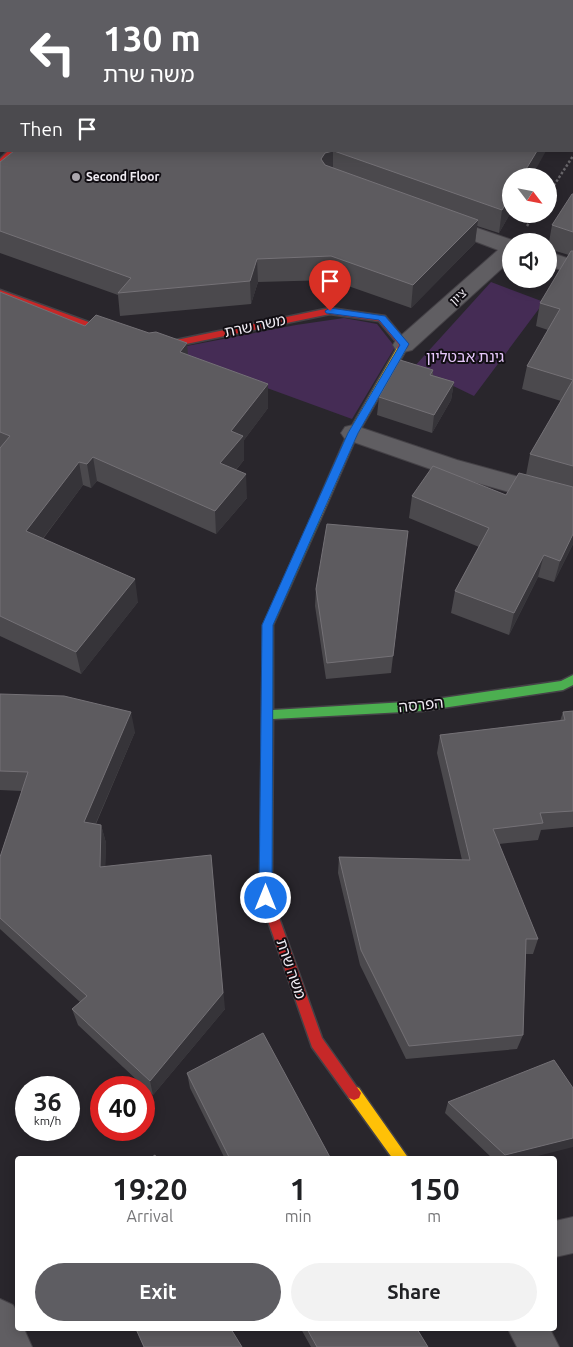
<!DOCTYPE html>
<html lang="en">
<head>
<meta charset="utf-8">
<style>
  :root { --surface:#fff; --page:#f2f2f2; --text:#202124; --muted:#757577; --accent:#5e5d62 }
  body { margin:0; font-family:Ubuntu,"Noto Sans Hebrew",sans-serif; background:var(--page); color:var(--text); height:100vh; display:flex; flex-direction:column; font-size:19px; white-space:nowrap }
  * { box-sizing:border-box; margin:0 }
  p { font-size:16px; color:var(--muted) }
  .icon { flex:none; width:28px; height:28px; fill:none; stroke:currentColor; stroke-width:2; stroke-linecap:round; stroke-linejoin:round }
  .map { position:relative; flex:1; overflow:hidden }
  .side { position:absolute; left:15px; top:1156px; width:542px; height:175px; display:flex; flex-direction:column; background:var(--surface); border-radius:5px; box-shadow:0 2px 12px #0003 }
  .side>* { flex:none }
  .banner { position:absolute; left:0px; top:0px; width:574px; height:152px; box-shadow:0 2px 12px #0003; background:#5e5d62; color:#fff; overflow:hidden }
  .needle { width:32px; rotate:122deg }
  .fabs { position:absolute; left:502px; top:168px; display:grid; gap:10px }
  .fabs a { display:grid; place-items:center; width:55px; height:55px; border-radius:50%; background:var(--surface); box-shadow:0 2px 12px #0003; font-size:25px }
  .speed { position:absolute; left:15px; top:1076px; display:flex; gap:10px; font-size:25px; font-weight:700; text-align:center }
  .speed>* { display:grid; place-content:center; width:65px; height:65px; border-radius:50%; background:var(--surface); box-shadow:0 2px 12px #0003; line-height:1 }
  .speed small { font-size:12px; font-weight:400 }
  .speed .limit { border:8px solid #d22; background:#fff; color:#111 }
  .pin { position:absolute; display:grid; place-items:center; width:42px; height:42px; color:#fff; margin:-51px -21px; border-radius:50% 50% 50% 0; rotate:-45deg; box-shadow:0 0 5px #0007 }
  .pin .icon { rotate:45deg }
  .me { position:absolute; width:55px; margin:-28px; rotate:0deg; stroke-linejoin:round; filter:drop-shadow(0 0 4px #0008) }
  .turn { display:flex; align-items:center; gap:18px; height:105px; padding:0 20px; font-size:22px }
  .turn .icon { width:65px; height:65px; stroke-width:2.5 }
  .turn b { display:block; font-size:35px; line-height:42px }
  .then { display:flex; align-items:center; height:48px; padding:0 20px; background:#0003; gap:10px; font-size:19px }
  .eta { display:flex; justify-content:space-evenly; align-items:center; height:85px; text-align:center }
  .eta b { font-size:30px; font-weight:600; line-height:35px }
  .primary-button { display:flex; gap:10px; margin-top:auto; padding:10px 20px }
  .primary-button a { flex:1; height:58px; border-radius:30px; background:var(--accent); color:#fff; font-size:20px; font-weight:600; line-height:58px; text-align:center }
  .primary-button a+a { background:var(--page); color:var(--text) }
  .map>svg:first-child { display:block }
</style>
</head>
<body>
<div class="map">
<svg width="573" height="1347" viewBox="0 0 573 1347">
  <rect width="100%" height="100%" fill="#29262c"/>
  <path fill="#452c55" d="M491,282L544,302L474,396L414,367Z
    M344,318L377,324L395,347L352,419L212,368L171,349L296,325Z"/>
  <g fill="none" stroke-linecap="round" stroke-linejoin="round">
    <defs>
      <path id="street" d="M0,113H1V125H0Z
        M442,216L515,241H511V260L412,350L404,352L396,350L393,345L396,340L498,250L435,226L432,222L435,218Z
        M549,252L573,260V274L549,266Z
        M353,425L457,460L573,492V510L442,473L345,439L341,433L345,427Z
        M573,1217V1253L555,1257V1221Z
        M0,1299L13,1305L18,1314V1329H24L32,1347H0Z
        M508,1329H550L559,1347H517Z"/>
      <path id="fast" d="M315,516L320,520L273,625V710L422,701L561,681L573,675V685L563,690L422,711L273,719L272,877L270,881L266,883L262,881L260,877L263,625L310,520Z"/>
      <path id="slow" d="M402,345L407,348L358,433L320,520L315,524L311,523L310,520L348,433L397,348Z
        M354,1086L359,1088L409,1159H393L349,1098L347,1093L349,1088Z"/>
      <path id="jam" d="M8,151H17L0,165V159Z
        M0,290L152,345L330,308L385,316L409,345L405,350H399L397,348L399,345L379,321L330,314L152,351L0,296Z
        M266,871L270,873L272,877V898L322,1038L361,1093L359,1098L354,1100L349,1098L312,1047L260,898V877L262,873Z"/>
    </defs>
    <use href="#street" stroke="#454247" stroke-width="2"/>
    <use href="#fast" stroke="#454247" stroke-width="3"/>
    <use href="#slow" stroke="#454247" stroke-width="3"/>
    <use href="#jam" stroke="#454247" stroke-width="3"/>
    <path stroke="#666468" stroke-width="2.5" stroke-dasharray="2.5 2" stroke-linecap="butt" d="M549,193L573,156
      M527,226L535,214"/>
    <use href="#street" fill="#605e62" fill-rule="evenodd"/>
    <use href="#fast" fill="#4caf50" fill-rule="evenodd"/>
    <use href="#slow" fill="#ffc107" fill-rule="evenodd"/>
    <use href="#jam" fill="#c62828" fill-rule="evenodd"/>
  </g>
  <path fill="#4b494d" d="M573,0V99L572,98Z
    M14,151H546L511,176V212L499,233L477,226L475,243L411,308L331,280L258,282L251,304L120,316L118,295L0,253V162Z
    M573,194V544L554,582L538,577L509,635L451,613L455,591L479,547L409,518L412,496L506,495L526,475L530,454L561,401L522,389L527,366L548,330L536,326L540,303L569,255L549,249V242L552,225Z
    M0,292L85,326L188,355L268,408L244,440V460L236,470L247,498L216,534L97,481L91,488L83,485L43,539L138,602L81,674L0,636Z
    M433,370V375L454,382L451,400L432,433L377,415L379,397Z
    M408,531L391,673L326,679L315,606L316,589Z
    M0,694L135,732L96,824L101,825L106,843L105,866L225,1009L153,1095L78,1025L72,1009L80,1002L0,929V857L22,791L0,790Z
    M573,711V827L541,830L538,840L499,844L538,939L533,954H526L523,1035L517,1049L406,1059L360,965L338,873L339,857L462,860L437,753L440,735L560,721L563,712Z
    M187,1073L331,1159H225L190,1088Z
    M448,1102L526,1159H493L445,1113Z
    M301,1329H417L428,1347H311Z"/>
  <path fill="#363439" d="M86,0H120L119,1H84Z
    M252,0H277L275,1H251Z
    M1,69V99L0,100V70Z
    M333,151V174L321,159L325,153Z
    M537,151H546L532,176H522Z
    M511,195V212L499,233L502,210Z
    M478,220L475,243L411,308L413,285Z
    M257,259L258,282L251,304L250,281Z
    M187,343L189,367L180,352Z
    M454,382L451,400L432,433L434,415Z
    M268,384V408L244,440V460L221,487L220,463L231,431Z
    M93,457L97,481L91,488L87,464Z
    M79,462L83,485L31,554L26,531Z
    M246,474L247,498L216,534L215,511Z
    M573,534V544L554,582L560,561Z
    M544,555L538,577L509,635L514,613Z
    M135,579L138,602L81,674L76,652Z
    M131,712L135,732L88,841L84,822Z
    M101,825L106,843L105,885L100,867Z
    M211,855L225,1009L153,1095L150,1081Z
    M573,1138V1147L526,1159H503L505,1155Z"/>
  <path fill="#5d5b5f" stroke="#747176" d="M0,0H86L84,1H1V69L0,70Z
    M173,0H252L251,1H172Z
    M341,0H573V74L572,1H340Z
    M14,151H333L325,153L321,159L325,165L478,220L413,285L331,256L257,259L250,281L118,293L131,278L0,231V162Z
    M334,151H537L522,176H511V195L502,210Z
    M572,194H573V232L552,225Z
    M571,251H573V380L527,366L560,309L540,303Z
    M0,292L85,326L96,315L149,333L156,332L187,343L180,352L268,384L231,431L243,436L220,463L246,474L215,511L93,457L87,464L79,462L26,531L135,579L76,652L0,616V448L10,436L0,432Z
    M400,360L433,370L430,375L454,382L434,415L379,397Z
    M573,380V466L530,454Z
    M433,466L506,495L519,473L573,487V534L560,561L544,555L514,613L455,591L489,528L412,496Z
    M327,524L408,531L393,656L327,663L316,589Z
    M0,694L64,696L131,712L84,822L101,825L100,867L211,855L223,993L150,1081L72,1009L87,996L0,918V857L28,772L0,771Z
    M573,711V811L540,813L543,823L493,829L538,939H526L523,1035L409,1046L361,950L339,857L470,860L440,735L565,720L563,712Z
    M263,1033L331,1159H230L187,1073Z
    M554,1060L573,1088V1138L505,1155L448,1102Z
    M155,1155L157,1159H149Z
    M136,1329H231L242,1347H144Z
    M307,1329H417L428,1347H317Z"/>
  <path fill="#1a73e8" stroke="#114b97" d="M330,308L385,316L409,344L358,433L273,625L272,898L270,902L266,904L261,902L259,898L262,625L348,433L400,345L379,320L326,313L325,311Z"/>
  <circle fill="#aaa6ad" stroke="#110e13" stroke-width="2" cx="76" cy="177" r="5"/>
  <g text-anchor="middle" stroke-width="4" stroke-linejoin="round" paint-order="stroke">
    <g font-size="12" font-weight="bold" fill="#efebf2" stroke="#110e13" text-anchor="start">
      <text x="86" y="181">Second Floor</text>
    </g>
    <g font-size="12" fill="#efebf2" stroke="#110e13">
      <text transform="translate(458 297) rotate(-42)" y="4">ציון</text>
    </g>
    <g font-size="15" fill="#efebf2" stroke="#110e13">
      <text transform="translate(255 326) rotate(-12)" y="5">משה שרת</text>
      <text transform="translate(421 705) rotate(-6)" y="5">הפרסה</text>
      <text transform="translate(291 969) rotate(71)" y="5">משה שרת</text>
    </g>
    <g font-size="15" fill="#e7c9fc" stroke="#110e13">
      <text x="465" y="362">גינת אבטליון</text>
    </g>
  </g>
</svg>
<div class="fabs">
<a><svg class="needle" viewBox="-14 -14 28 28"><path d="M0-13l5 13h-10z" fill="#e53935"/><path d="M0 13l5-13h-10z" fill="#757577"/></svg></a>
<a><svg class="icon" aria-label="sound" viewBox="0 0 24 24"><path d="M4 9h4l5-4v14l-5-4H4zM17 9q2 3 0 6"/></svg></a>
</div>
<div class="speed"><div>36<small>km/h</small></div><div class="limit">40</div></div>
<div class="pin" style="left:330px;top:311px;background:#d93025"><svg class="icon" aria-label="arrive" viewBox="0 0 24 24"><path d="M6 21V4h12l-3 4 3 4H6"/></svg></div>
<svg class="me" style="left:266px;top:898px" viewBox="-20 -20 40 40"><circle r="17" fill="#1a73e8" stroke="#fff" stroke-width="3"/><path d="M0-11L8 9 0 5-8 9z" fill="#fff"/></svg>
<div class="banner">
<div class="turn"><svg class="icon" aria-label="left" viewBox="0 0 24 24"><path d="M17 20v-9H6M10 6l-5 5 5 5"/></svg><div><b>130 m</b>משה שרת</div></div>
<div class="then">Then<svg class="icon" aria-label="arrive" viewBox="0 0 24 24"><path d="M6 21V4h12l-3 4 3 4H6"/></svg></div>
</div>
<section class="side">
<div class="eta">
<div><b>19:20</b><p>Arrival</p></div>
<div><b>1</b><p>min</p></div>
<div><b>150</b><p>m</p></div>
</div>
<div class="primary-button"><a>Exit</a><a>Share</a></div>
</section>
</div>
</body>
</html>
